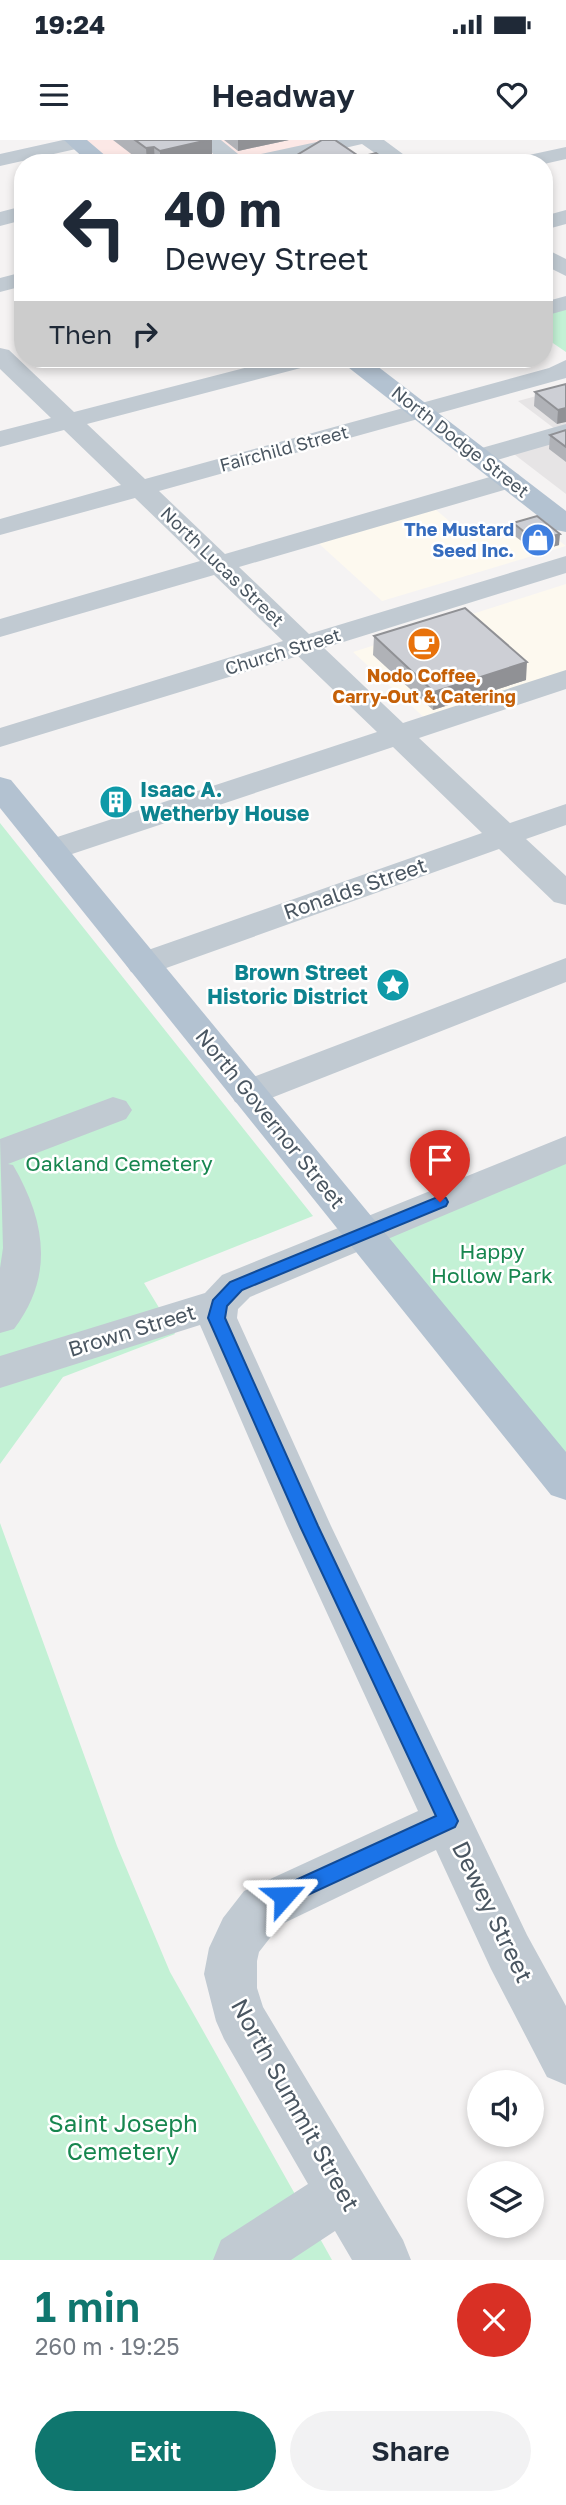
<!DOCTYPE html>
<html lang="en">
<head>
<meta charset="utf-8">
<style>
  :root { --surface:#fff; --page:#f2f2f3; --text:#1f2937; --muted:#747a83; --accent:#0f766e }
  body { margin:0; font-family:"Golos Text",sans-serif; background:var(--page); color:var(--text); height:100vh; display:flex; flex-direction:column; font-size:26px; white-space:nowrap }
  * { box-sizing:border-box; margin:0 }
  p { font-size:23px; color:var(--muted) }
  .icon { flex:none; width:38px; height:38px; fill:none; stroke:currentColor; stroke-width:2; stroke-linecap:round; stroke-linejoin:round }
  .map { position:relative; height:2120px; overflow:hidden }
  .side { display:flex; flex-direction:column; background:var(--surface); flex:1 }
  .side>* { flex:none }
  .top-card { position:absolute; left:14px; top:14px; width:539px; height:214px; border-radius:28px; box-shadow:0 4px 10px #0003; background:#fff; color:var(--text); overflow:hidden }
  .buttons { position:absolute; left:467px; top:1930px; display:grid; gap:14px }
  .buttons a { display:grid; place-items:center; width:77px; height:77px; border-radius:50%; background:var(--surface); box-shadow:0 4px 10px #0003; font-size:35px }
  .pin { position:absolute; display:grid; place-items:center; width:60px; height:60px; color:#fff; margin:-72px -30px; border-radius:50% 50% 50% 0; rotate:-45deg; box-shadow:0 0 7px #0007 }
  .pin .icon { rotate:45deg }
  .me { position:absolute; width:77px; margin:-38px; rotate:65deg; stroke-linejoin:round; filter:drop-shadow(0 0 5px #0008) }
  .turn { display:flex; align-items:center; gap:24px; height:147px; padding:0 35px; font-size:32px }
  .turn .icon { width:91px; height:91px; stroke-width:2.5 }
  .turn b { display:block; font-size:49px; line-height:60px }
  .then { display:flex; align-items:center; height:66px; padding:0 35px; background:#0003; gap:14px; font-size:26px }
  .round { display:grid; place-items:center; flex:none; width:74px; height:74px; border-radius:37px; background:var(--page) }
  .headline { display:flex; align-items:center; justify-content:space-between; height:119px; padding:0 35px }
  h1 { font-size:42px; font-weight:600; line-height:52px; color:var(--accent) }
  .action { display:flex; gap:14px; margin-top:auto; padding:14px 35px }
  .action a { flex:1; height:80px; border-radius:42px; background:var(--accent); color:#fff; font-size:28px; font-weight:600; line-height:80px; text-align:center }
  .action a+a { background:var(--page); color:var(--text) }
  .status { display:flex; justify-content:space-between; align-items:center; height:49px; padding:0 35px; background:var(--surface); direction:ltr }
  .status svg { height:19px; fill:currentColor }
  header { display:flex; justify-content:space-between; align-items:center; height:91px; padding:0 35px; background:var(--surface); font-size:32px; font-weight:600 }
  .map>svg:first-child { display:block }
</style>
</head>
<body>
<div class="status"><b>19:24</b><svg viewBox="0 0 49 12"><path d="M0 12V9h3v3zM5 12V6h3v6zM10 12V3h3v9zM15 12V0h3v12zM26 1h20v11H26zM47 4h2v5h-2z"/></svg></div>
<header><svg class="icon" aria-label="menu" viewBox="0 0 24 24"><path d="M4 6h16M4 12h16M4 18h16"/></svg>Headway<svg class="icon" aria-label="heart" viewBox="0 0 24 24"><path d="M12 20l-8-8c-3-5 5-10 8-4 3-6 11-1 8 4z"/></svg></header>
<div class="map">
<svg width="566" height="2120" viewBox="0 0 566 2120">
  <rect width="100%" height="100%" fill="#f5f3f3"/>
  <path fill="#fdf9ef" d="M435,369L467,396L529,377L566,406L382,461L316,401Z
    M566,444V535L429,582L353,512Z"/>
  <path fill="#e6e4e5" d="M566,248V354L502,305L555,289L518,261Z"/>
  <path fill="#fce8e6" d="M81,0H339L235,23H110Z"/>
  <path fill="#c3f1d5" d="M566,168V212L544,197V174Z
    M0,683L313,1076L144,1143L175,1194L63,1237L0,1324Z
    M566,1018V1317L365,1094Z
    M0,1383L117,1706L170,1832L332,2120H0Z"/>
  <g fill="none" stroke-linecap="round" stroke-linejoin="round">
    <path fill="#c1cad2" fill-rule="evenodd" d="M63,0H86L89,3L85,7L0,26V14Z
      M198,0H221L243,18L326,0H384L415,23H389L362,4L280,23H223Z
      M566,7V19L544,24L512,23L515,18Z
      M23,66V80L0,86V72Z
      M566,70V84L544,90V76Z
      M544,108L566,119V136L544,125Z
      M23,132V146L0,152V138Z
      M566,156V170L544,176V162Z
      M0,208L9,210L74,272L279,219H319L316,224L87,284L145,339L549,228L566,220V238L159,351L225,414L500,334L509,332L518,334L522,340L518,346L239,427L309,494L566,416V433L324,508L403,583L566,530V549L419,598L510,683L566,664V685L526,699L566,736V765L554,762L499,709L155,832L143,835L131,832L126,824L131,816L482,693L393,607L63,717L51,720L39,717L35,710L39,703L377,592L298,516L0,607V588L283,501L214,435L0,497V479L200,421L135,358L0,395V379L121,345L64,290L0,307V291L51,278L0,229Z
      M566,284V300L480,325L471,323L467,317L471,311Z
      M566,818V842L261,962L248,966L235,962L230,953L235,944Z
      M113,957L126,961L132,970L126,979L8,1024L13,1025C45,1080 55,1135 14,1189L0,1193V1128L3,1108L0,999Z
      M566,996V1024L250,1157L238,1169L237,1178L331,1386L527,1795L566,1866V1945L547,1937L491,1829L436,1710L280,1785L259,1812L257,1821V1848L263,1867L403,2100L411,2120H352L335,2091L291,2120H213L221,2100L308,2044L224,1899L216,1881L204,1834L209,1808L223,1778L244,1751L418,1671L287,1386L200,1185L0,1248V1216L205,1153L222,1135Z"/>
    <path fill="#b3c2d1" fill-rule="evenodd" d="M64,0H87L114,23H89Z
      M341,219H368L566,371V392L556,390L344,224Z
      M0,637L11,640L566,1312V1360L551,1355L0,668Z"/>
  </g>
  <path fill="#b0b2b7" d="M113,0H212V16L183,23H143Z
    M224,0H289L238,11Z
    M566,244L557,284L534,266L535,252Z
    M566,290V322L549,309L550,295Z
    M513,383L559,405L536,412L512,394Z
    M374,496L526,540L433,570L373,515Z"/>
  <path fill="#909195" d="M208,0H212V16L183,23H160V11Z
    M238,0H289L238,11Z
    M154,7L155,23H147L146,8Z
    M566,268V282L557,284L558,270Z
    M560,394L559,405L536,412V401Z
    M527,522L526,540L433,570L434,552Z"/>
  <path fill="#cdcfd5" stroke="#909195" stroke-width="2" d="M135,0H208L160,11L154,7L146,8Z
    M322,0H335L360,17L376,13L390,23H299L292,18Z
    M566,244V268L558,270L535,252Z
    M566,290V307L550,295Z
    M537,376L560,394L536,401L513,383Z
    M465,468L527,522L434,552L374,496Z"/>
  <path fill="#1a73e8" stroke="#114b97" stroke-width="2" d="M440,1056L446,1058L448,1062L446,1066L242,1150L227,1166L225,1178L318,1386L458,1681L455,1687L284,1766L276,1763L273,1756L276,1749L436,1676L300,1386L208,1178L213,1160L230,1142Z"/>
  <defs>
    <symbol id="shop-disc" viewBox="-11 -11 22 22"><circle r="9.5" fill="#3f7fe0" stroke="#fff"/><path d="M-5-2.5h2.3a2.7 3.5 0 0 1 5.4 0H5L5.5 6h-11ZM-1.5-2.5h3a1.5 2.3 0 0 0-3 0Z" fill="#fff"/></symbol>
    <symbol id="cafe-disc" viewBox="-11 -11 22 22"><circle r="9.5" fill="#e8710a" stroke="#fff"/><path d="M-5.5-4.5H6V0H3Q3 3.5 0 3.5H-2.5Q-5.5 3.5-5.5 0ZM3-3.2v2h1.7v-2ZM-6 4.5H4V6H-6Z" fill="#fff"/></symbol>
    <symbol id="building-disc" viewBox="-11 -11 22 22"><circle r="9.5" fill="#0f9aa8" stroke="#fff"/><path d="M-4-6H4V6H1V3H-1V6H-4ZM-2.5-4.3h1.7v1.8h-1.7ZM.8-4.3h1.7v1.8H.8ZM-2.5-1h1.7V.8h-1.7ZM.8-1h1.7V.8H.8Z" fill="#fff"/></symbol>
    <symbol id="sight-disc" viewBox="-11 -11 22 22"><circle r="9.5" fill="#0f9aa8" stroke="#fff"/><path d="M0-6L1.8-2.2L6-1.7L2.9 1.2L3.7 5.4L0 3.3L-3.7 5.4L-2.9 1.2L-6-1.7L-1.8-2.2Z" fill="#fff"/></symbol>
  </defs>
  <g fill-rule="evenodd">
    <use href="#shop-disc" x="519" y="381" width="38" height="38"/>
    <use href="#cafe-disc" x="405" y="485" width="38" height="38"/>
    <use href="#building-disc" x="97" y="643" width="38" height="38"/>
    <use href="#sight-disc" x="374" y="826" width="38" height="38"/>
  </g>
  <g text-anchor="middle" stroke-width="5" stroke-linejoin="round" paint-order="stroke">
    <g font-size="18" fill="#4a5661" stroke="#fff">
      <text transform="translate(460 302) rotate(38)" y="6">North Dodge Street</text>
      <text transform="translate(284 309) rotate(-15)" y="6">Fairchild Street</text>
      <text transform="translate(222 427) rotate(44)" y="6">North Lucas Street</text>
      <text transform="translate(283 512) rotate(-17)" y="6">Church Street</text>
    </g>
    <g font-size="18" font-weight="bold" fill="#366cbe" stroke="#fff" text-anchor="end">
      <text x="514" y="396">The Mustard<tspan x="514" dy="21">Seed Inc.</tspan></text>
    </g>
    <g font-size="18" font-weight="bold" fill="#c56008" stroke="#fff">
      <text x="424" y="542">Nodo Coffee,<tspan x="424" dy="21">Carry-Out &amp; Catering</tspan></text>
    </g>
    <g font-size="21" font-weight="bold" fill="#0d838f" stroke="#fff" text-anchor="start">
      <text x="140" y="657">Isaac A.<tspan x="140" dy="24">Wetherby House</tspan></text>
      <text x="368" y="840" text-anchor="end">Brown Street<tspan x="368" dy="24">Historic District</tspan></text>
    </g>
    <g font-size="21" fill="#4a5661" stroke="#fff">
      <text transform="translate(355 749) rotate(-19)" y="7">Ronalds Street</text>
      <text transform="translate(270 979) rotate(51)" y="7">North Governor Street</text>
      <text transform="translate(132 1191) rotate(-17)" y="7">Brown Street</text>
    </g>
    <g font-size="21" fill="#17864f" stroke="#fff">
      <text x="119" y="1031">Oakland Cemetery</text>
      <text x="492" y="1119">Happy<tspan x="492" dy="24">Hollow Park</tspan></text>
    </g>
    <g font-size="24" fill="#4a5661" stroke="#fff">
      <text transform="translate(492 1772) rotate(64)" y="8">Dewey Street</text>
      <text transform="translate(295 1965) rotate(61)" y="8">North Summit Street</text>
    </g>
    <g font-size="24" fill="#17864f" stroke="#fff">
      <text x="123" y="1992">Saint Joseph<tspan x="123" dy="28">Cemetery</tspan></text>
    </g>
  </g>
</svg>
<div class="buttons">
<a><svg class="icon" aria-label="sound" viewBox="0 0 24 24"><path d="M4 9h4l5-4v14l-5-4H4zM17 9q2 3 0 6"/></svg></a>
<a><svg class="icon" aria-label="layers" viewBox="0 0 24 24"><path d="M12 4l9 5-9 5-9-5zM3 14l9 5 9-5"/></svg></a>
</div>
<div class="pin" style="left:440px;top:1062px;background:#d93025"><svg class="icon" aria-label="arrive" viewBox="0 0 24 24"><path d="M6 21V4h12l-3 4 3 4H6"/></svg></div>
<svg class="me" style="left:284px;top:1756px" viewBox="-20 -20 40 40"><path d="M0-17L14 15 0 8-14 15z" fill="#1a73e8" stroke="#fff" stroke-width="4"/></svg>
<div class="top-card">
<div class="turn"><svg class="icon" aria-label="left" viewBox="0 0 24 24"><path d="M17 20v-9H6M10 6l-5 5 5 5"/></svg><div><b>40 m</b>Dewey Street</div></div>
<div class="then">Then<svg class="icon" aria-label="right" viewBox="0 0 24 24"><path d="M7 20v-9h11M14 6l5 5-5 5"/></svg></div>
</div>
</div>
<section class="side">
<div class="headline"><div><h1>1 min</h1><p>260 m · 19:25</p></div><a class="round" style="background:#d93025;color:#fff"><svg class="icon" aria-label="close" viewBox="0 0 24 24"><path d="M6 6l12 12M18 6L6 18"/></svg></a></div>
<div class="action"><a>Exit</a><a>Share</a></div>
</section>
</body>
</html>
